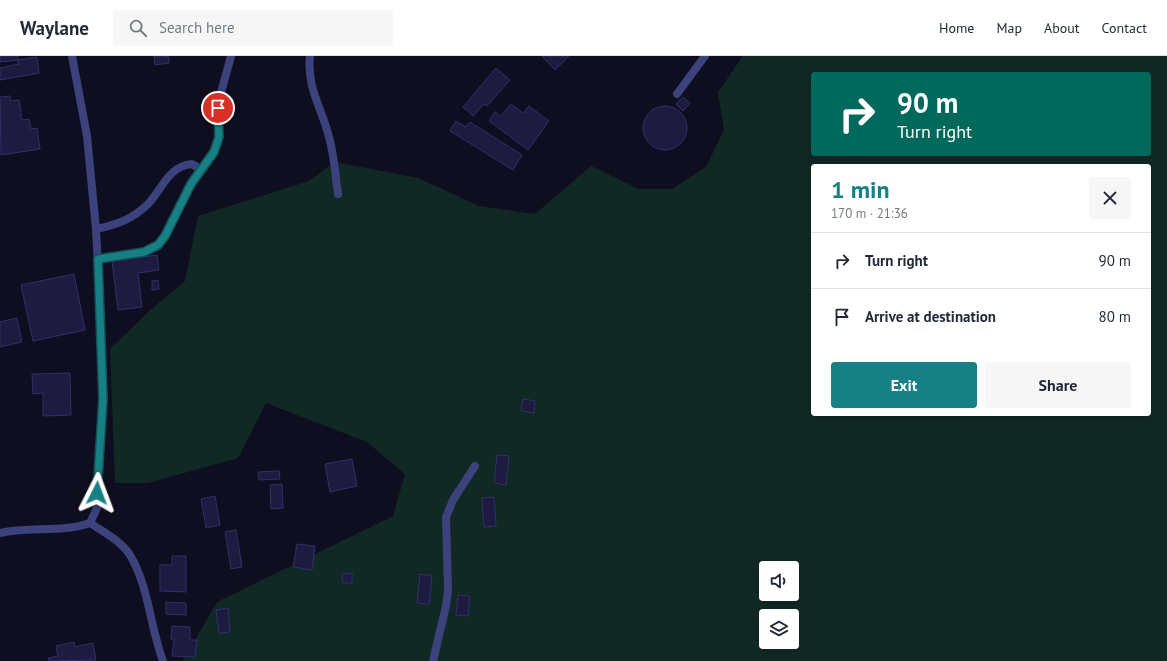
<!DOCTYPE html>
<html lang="en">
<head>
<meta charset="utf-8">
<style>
  :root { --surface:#fff; --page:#f6f6f7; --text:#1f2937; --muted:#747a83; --line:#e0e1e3; --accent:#178084 }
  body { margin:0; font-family:"PT Sans",sans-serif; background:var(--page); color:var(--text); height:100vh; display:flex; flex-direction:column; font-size:15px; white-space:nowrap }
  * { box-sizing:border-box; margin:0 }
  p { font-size:13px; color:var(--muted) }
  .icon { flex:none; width:22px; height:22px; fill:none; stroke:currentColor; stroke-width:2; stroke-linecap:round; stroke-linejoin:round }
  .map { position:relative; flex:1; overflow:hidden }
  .panel { position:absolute; left:811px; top:108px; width:340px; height:252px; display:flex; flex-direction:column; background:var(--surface); border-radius:4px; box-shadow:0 2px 10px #0003 }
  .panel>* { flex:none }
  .hud { position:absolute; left:811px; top:16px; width:340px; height:84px; border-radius:4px; box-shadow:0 2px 10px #0003; background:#00695c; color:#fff; overflow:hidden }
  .buttons { position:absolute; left:759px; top:505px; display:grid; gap:8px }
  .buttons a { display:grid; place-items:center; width:40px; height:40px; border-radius:4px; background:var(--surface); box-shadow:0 2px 10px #0003; font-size:20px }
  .pin { position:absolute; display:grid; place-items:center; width:34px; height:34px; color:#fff; margin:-17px; border:2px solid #fff; border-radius:50%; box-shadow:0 1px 4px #0007 }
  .me { position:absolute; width:44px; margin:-22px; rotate:3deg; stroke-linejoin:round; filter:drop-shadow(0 0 3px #0008) }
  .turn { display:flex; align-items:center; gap:14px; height:84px; padding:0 20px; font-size:18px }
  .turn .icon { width:52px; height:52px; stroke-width:2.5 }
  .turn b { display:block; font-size:28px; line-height:34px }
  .round { display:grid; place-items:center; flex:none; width:42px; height:42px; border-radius:4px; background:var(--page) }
  .summary { display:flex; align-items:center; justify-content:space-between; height:68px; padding:0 20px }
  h1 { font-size:24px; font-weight:600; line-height:30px; color:var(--accent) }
  .action { display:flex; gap:8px; margin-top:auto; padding:8px 20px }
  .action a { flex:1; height:46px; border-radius:4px; background:var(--accent); color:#fff; font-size:16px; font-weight:600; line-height:46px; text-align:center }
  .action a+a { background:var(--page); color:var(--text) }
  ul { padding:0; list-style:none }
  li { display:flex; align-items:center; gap:12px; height:56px; padding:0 20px; border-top:1px solid var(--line) }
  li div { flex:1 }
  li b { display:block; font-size:15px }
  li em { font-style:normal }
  header { display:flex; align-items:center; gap:24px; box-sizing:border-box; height:56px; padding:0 20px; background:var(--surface); border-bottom:1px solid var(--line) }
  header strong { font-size:19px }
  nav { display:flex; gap:22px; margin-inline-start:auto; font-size:14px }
  .search { width:280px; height:36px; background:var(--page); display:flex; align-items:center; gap:10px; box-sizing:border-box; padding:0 14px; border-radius:4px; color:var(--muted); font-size:15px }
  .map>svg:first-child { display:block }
</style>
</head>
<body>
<header>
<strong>Waylane</strong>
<div class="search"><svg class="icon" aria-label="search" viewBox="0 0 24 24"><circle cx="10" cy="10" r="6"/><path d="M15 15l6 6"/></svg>Search here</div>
<nav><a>Home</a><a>Map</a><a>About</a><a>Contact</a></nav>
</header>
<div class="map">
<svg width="1167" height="605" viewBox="0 0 1167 605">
  <rect width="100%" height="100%" fill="#0f0e20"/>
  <path fill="#112925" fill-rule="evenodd" d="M743,0H1167V605H183L217,546L393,460L405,418L367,386L266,347L238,402L148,427H115L110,293L148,256L185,225L198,160L309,125L335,106L418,122L479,150L535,158L591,110L639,133H672L706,111L724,74L718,36ZM813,18H1149V98H813ZM813,110H1149V358H813ZM766,512H792V538H766ZM766,560H792V586H766Z"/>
  <path fill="#1d1b40" stroke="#322f6a" d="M0,0H18V4L0,6Z
    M154,0H168L169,7L155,9Z
    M542,0H569L555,14Z
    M37,1L39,17L0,24V12L19,8L18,4Z
    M496,12L510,24L487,50L484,48L473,60L463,51Z
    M10,40V45L19,44L22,64L29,63L31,73L37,72L40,93L1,99L0,41Z
    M683,41L690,47L683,55L676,48Z
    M511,48L523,57L529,50L549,65L528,94L489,65L495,56L501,60Z
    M643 72a22 22 0 1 1 44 0a22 22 0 1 1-44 0Z
    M456,65L466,71L470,66L522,99L513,114L450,75Z
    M157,199L159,214L138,217L142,251L118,254L112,205Z
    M74,218L85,274L33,285L21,229Z
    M158,224L159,233L152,234V225Z
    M17,262L22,286L0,291V266Z
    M70,317L71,359L43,360V337L33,338L32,318Z
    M523,343L535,345L534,357L521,355Z
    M497,399L509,400L506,429L494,427Z
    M352,403L357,430L330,436L325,408Z
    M279,415L280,423L259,424L258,416Z
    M282,428L283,452L271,453L270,429Z
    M215,440L220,469L206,472L201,443Z
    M494,441L496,470L484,471L482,442Z
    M236,474L242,511L231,513L225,476Z
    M297,488L315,490L312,514L293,511Z
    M172,500H186V536L160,535V509H172Z
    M352,517V527H343L342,518Z
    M420,518L432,520L429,548L417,547Z
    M458,539L470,540L468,560L456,559Z
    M166,546L186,547V559L166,558Z
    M228,552L230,576L219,577L216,554Z
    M172,570L190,571V584H197L195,601L172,600L174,583H171Z
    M74,586L75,591L93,587L96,604L49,605L48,602L58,600L56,590Z"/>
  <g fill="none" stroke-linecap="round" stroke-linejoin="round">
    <path stroke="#3c437c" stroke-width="8" d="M677,38L705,0"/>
    <path stroke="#3c437c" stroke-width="8" d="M310,0C307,30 319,47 327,74C334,95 335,117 338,138
      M96,173C116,169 133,163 148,148C162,134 168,110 192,108L202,114
      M98,203L144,196L158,189L165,180L191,128L214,96L219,81V44L231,0
      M90,467C104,476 121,485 130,499C149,531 150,571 163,605
      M0,477C29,470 62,477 90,467L97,452L103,343L101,266L96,173L87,80L72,0
      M433,605L446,550L448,534L446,461L453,444L475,410"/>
  </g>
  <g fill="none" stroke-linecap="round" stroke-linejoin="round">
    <defs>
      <path id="route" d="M97,437L103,343L98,203L144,196L158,189L165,180L191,128L214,96L219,81L218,52"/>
    </defs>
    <use href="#route" stroke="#0f5356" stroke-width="10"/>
    <use href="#route" stroke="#178084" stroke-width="7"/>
  </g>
</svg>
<div class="buttons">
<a><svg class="icon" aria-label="sound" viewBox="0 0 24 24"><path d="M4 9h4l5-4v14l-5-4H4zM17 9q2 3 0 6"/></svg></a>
<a><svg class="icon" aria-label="layers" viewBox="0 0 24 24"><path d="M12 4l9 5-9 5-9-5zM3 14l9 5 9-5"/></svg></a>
</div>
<div class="pin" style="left:218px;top:52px;background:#d93025"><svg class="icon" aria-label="arrive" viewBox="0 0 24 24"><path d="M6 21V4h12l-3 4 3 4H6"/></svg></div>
<svg class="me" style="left:97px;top:437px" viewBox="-20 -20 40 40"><path d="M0-17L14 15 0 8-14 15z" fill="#178084" stroke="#fff" stroke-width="4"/></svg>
<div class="hud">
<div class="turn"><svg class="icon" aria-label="right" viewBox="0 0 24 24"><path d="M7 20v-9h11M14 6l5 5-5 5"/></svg><div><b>90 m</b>Turn right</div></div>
</div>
<section class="panel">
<div class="summary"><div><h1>1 min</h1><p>170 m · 21:36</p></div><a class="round"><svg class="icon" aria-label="close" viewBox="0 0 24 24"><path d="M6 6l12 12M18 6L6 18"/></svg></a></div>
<ul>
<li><svg class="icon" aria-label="right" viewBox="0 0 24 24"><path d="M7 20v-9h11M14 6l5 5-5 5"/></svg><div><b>Turn right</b></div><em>90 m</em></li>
<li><svg class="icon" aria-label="arrive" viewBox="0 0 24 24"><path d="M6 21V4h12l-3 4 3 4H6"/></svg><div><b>Arrive at destination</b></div><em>80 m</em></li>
</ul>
<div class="action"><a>Exit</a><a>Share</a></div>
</section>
</div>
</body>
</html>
